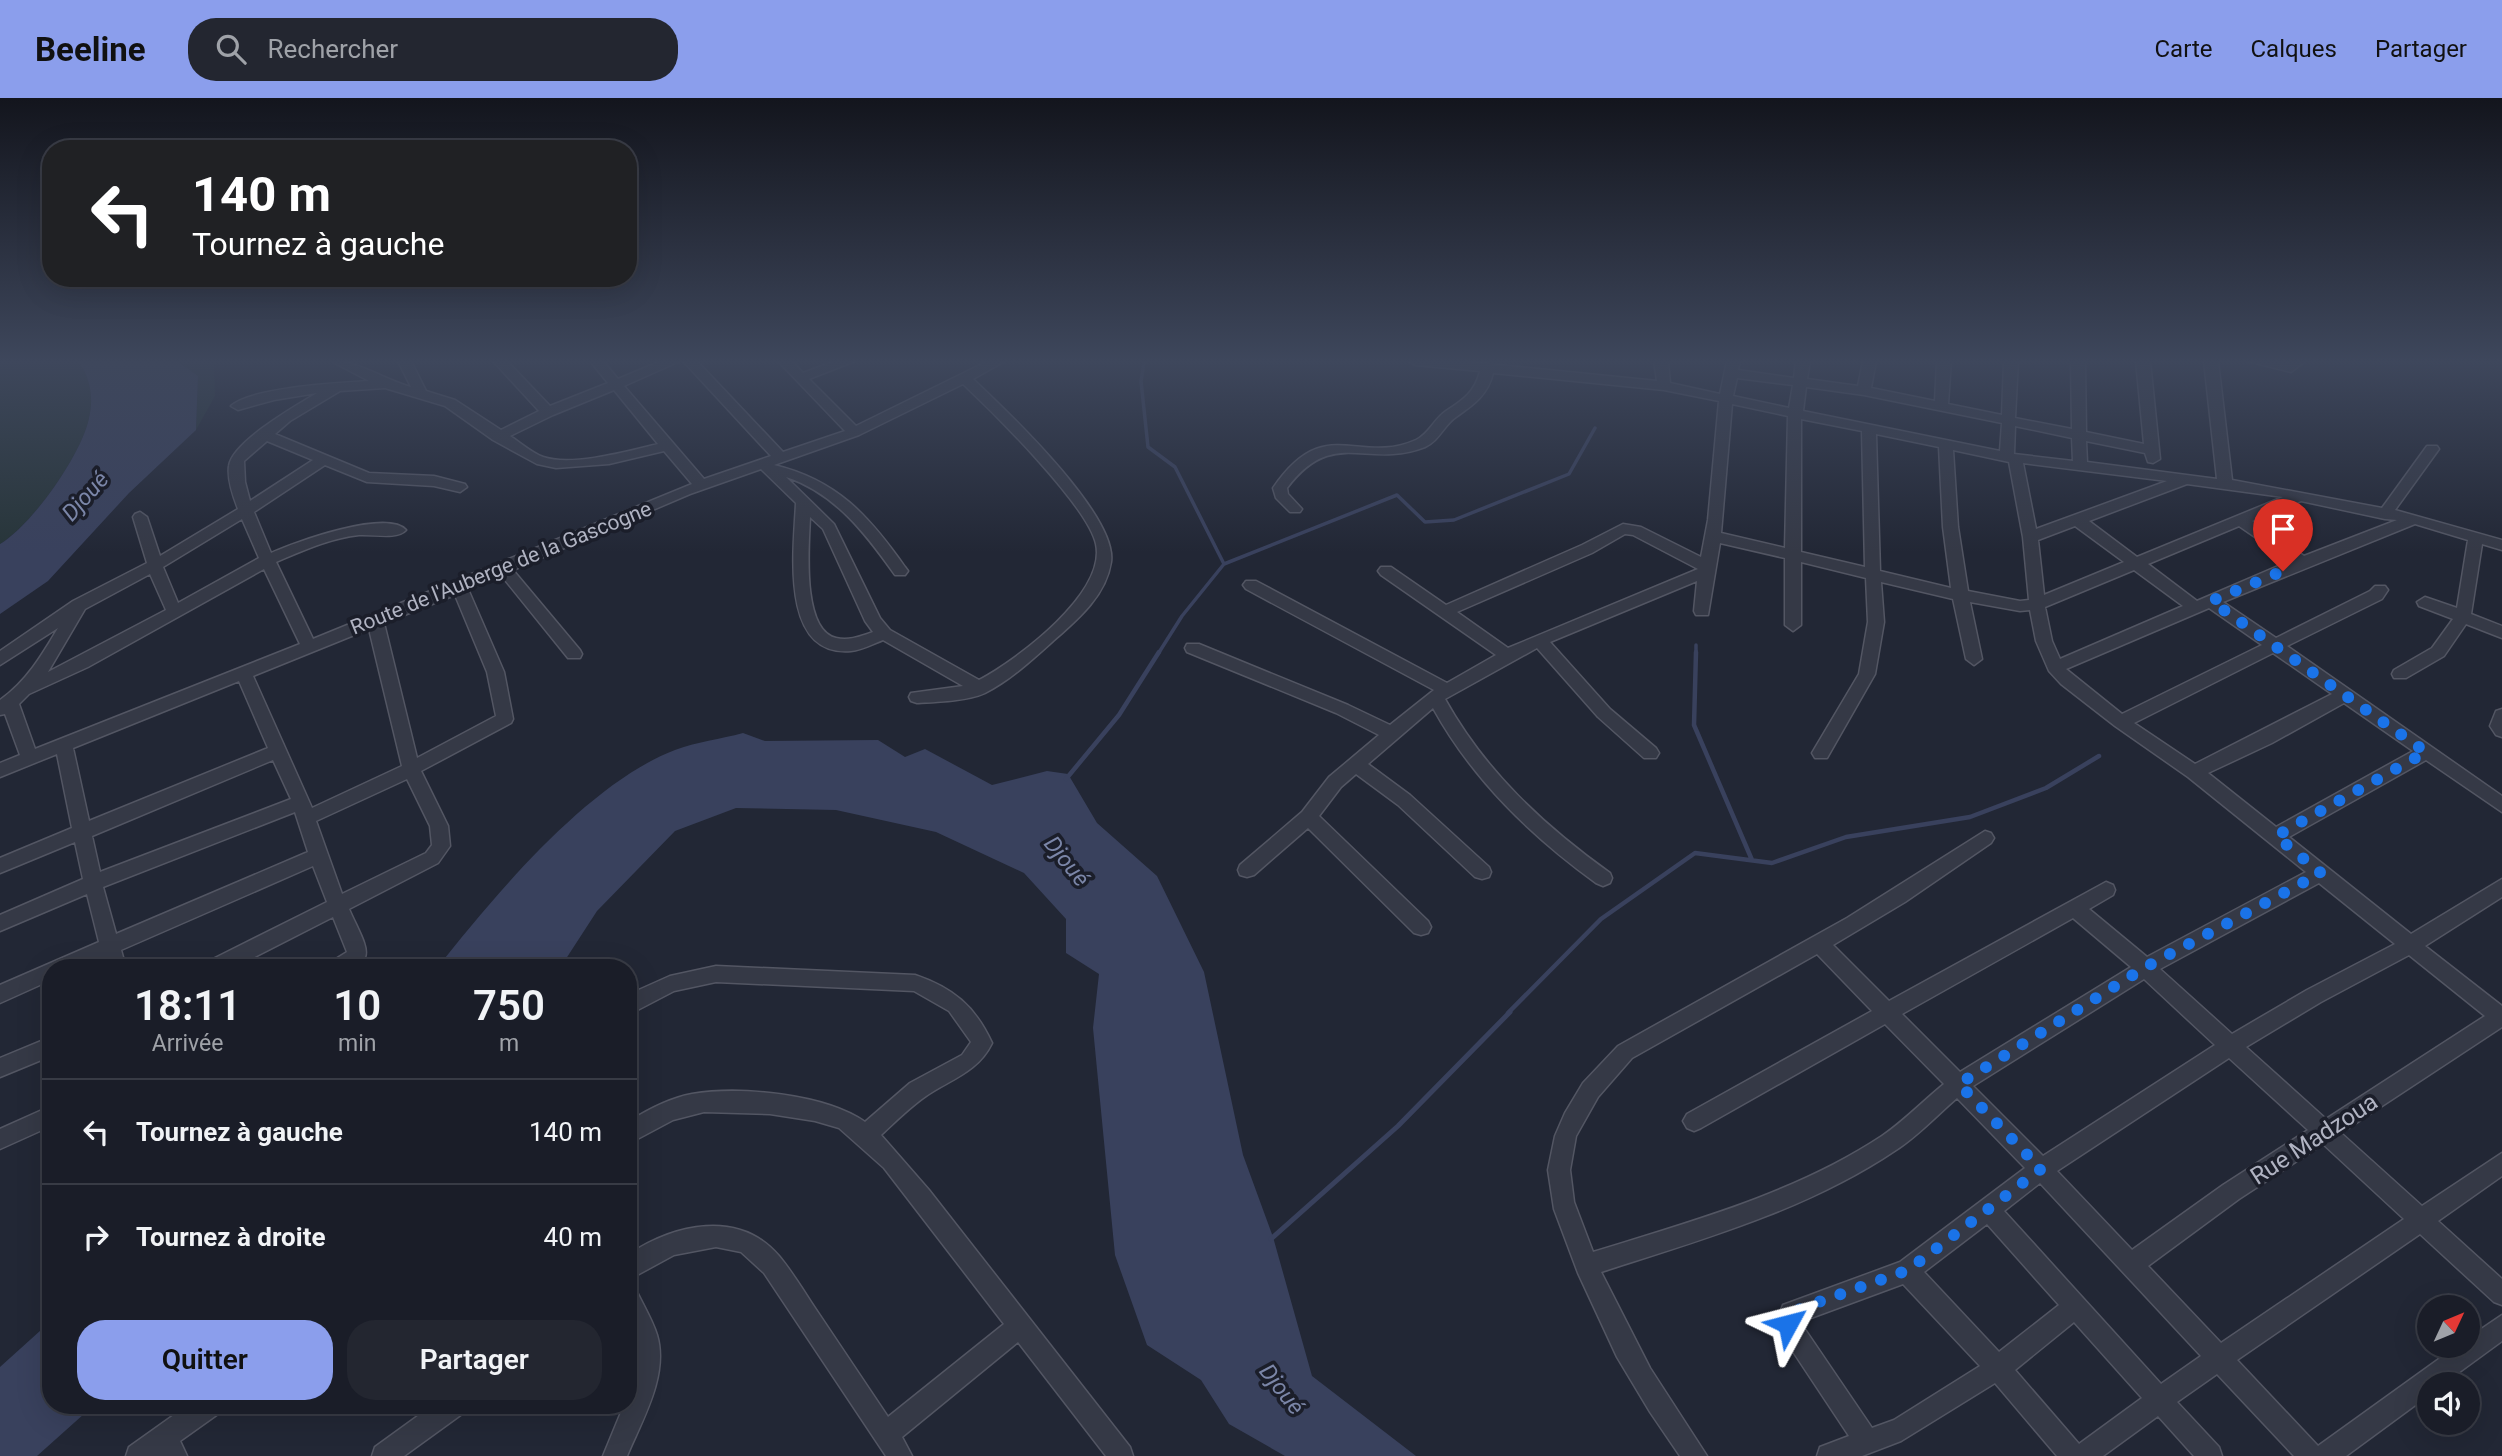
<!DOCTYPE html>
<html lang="fr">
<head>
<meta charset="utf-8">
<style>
  :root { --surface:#1a1d28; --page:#232630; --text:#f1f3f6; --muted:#9fa2a8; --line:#383b45; --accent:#8b9eec }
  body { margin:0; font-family:Roboto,sans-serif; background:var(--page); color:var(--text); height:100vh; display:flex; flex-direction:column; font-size:26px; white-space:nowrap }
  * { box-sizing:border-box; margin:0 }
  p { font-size:23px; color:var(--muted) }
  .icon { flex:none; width:38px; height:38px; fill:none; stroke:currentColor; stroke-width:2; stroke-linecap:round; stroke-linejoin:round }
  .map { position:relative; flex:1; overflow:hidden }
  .details { position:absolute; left:42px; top:861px; width:595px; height:455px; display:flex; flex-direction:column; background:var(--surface); border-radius:28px; box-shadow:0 7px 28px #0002,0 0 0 2px var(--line) }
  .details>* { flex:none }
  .top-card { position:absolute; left:42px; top:42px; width:595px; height:147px; border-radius:28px; box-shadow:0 7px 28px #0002,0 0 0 2px var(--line); background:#202124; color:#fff; overflow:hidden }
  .needle { width:46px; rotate:46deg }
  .controls { position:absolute; left:2417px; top:1197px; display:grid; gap:14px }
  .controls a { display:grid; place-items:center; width:63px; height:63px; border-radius:50%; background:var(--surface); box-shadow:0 7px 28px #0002,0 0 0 2px var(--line); font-size:35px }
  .pin { position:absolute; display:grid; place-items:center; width:60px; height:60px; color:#fff; margin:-72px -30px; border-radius:50% 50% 50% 0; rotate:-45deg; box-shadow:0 0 7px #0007 }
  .pin .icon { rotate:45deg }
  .me { position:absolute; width:77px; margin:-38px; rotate:52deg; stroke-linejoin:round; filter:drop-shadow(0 0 5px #0008) }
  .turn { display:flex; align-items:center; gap:24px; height:147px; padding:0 35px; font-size:32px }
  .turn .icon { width:91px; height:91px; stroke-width:2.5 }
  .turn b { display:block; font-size:49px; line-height:60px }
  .eta { display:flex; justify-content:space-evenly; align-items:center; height:119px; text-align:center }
  .eta b { font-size:42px; font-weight:600; line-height:49px }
  .button { display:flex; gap:14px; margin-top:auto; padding:14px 35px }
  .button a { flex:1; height:80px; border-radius:28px; background:var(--accent); color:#111; font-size:28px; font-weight:600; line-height:80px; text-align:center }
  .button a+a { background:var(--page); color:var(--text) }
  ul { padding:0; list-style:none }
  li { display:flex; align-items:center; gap:21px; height:105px; padding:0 35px; border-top:2px solid var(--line) }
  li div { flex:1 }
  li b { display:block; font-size:26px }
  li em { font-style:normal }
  header { display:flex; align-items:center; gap:42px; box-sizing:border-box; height:98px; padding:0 35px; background:var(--accent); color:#111 }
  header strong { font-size:33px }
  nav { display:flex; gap:38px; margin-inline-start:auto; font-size:24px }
  .search { width:490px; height:63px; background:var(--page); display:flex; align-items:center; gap:18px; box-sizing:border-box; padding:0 24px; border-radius:28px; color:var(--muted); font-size:26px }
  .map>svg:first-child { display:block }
</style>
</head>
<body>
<header>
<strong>Beeline</strong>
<div class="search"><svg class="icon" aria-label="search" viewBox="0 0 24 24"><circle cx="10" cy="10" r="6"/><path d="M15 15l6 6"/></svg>Rechercher</div>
<nav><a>Carte</a><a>Calques</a><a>Partager</a></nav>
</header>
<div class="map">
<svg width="2502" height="1358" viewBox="0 0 2502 1358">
  <rect width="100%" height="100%" fill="#222735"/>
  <path fill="#273539" d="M0,263H78C90,279 94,299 89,320C82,356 32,427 0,446Z
    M177,263H214L215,298L196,332L198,279Z"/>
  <path fill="#39415d" d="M78,263H177L198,278L196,332L129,395L48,483L0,516V446C32,427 82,356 89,320C94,299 90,279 78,263Z
    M743,635L765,643L878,642L905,659L925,651L992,687L1047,673L1068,676L1097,725L1157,778L1204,874L1243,1057L1273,1139L1312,1278L1416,1358H1285L1229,1326L1201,1282L1147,1247L1115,1157L1093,930L1099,876L1066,855V821L1024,775L936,734L836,712L736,710L675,733L597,813L560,870H437C494,798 588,685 675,652C696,644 721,641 743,635Z
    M51,1223V1307H94L37,1358H0V1269Z"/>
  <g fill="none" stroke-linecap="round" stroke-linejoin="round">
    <path stroke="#39415d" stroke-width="3.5" d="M1144,265L1141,283L1148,349L1175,369L1224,466
      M1158,556L1182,518L1224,466L1397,397L1425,424L1454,422L1569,376L1595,330
      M1696,556V547"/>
    <path stroke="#39415d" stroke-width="4.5" d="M1696,554L1694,627L1752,762
      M1066,681L1119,617L1159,554
      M1508,915L1601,821L1695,755L1772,765L1846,739L1970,719L2046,690L2099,658"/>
    <path stroke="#39415d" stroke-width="5" d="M1271,1141L1398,1028L1510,914"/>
    <defs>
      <path id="minor" d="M331,263C359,263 383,281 411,289L398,263H411L426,293L455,302L501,332L539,313L493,263H507L550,308L608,285L590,263H603L618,281L661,263H680L624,288L704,381L771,358L683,263H697L783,354L845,333L778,263H792L803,275L835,263H855L809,281L856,328L988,263H1005L973,281C1007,313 1118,418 1111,464C1106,498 1077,522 1052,544C1032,562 1009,583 985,595C968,603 936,604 917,605L911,603L909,599L911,595L963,588L883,542C873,546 861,552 851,553C779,559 794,450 796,405L761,371L690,396L513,472L580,552L582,556L580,560H568L501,477L468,491L504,574L513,621L511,625L421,673L448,728L450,748L438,765L349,811C365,848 385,870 328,870L331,864L347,854L333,819L233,870H204L207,864L327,804L313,768L121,852L126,870H106L103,859L79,870H51V882L0,905V887L99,844L87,796L0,833V817L83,781L75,744L0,775V760L72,730L57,656L0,679V665L20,657L5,616L0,617V602C26,584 42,557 58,530L0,567V553L73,503L147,465L133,419L135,416L140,414L147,419L160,458L238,411C233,398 227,381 229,368C232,344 297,307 317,295L274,302L238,312L231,308C253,289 338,285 369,283ZM963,286C994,315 1088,408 1096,446C1107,495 1017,562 979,582L890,532L880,520L834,426L786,379C835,395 866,436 895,477H905L908,473L905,469C869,418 837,382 774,367L859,337ZM385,290L445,308L493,342L537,366L556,370L609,366L664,353L692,386L313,541L276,464C302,453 330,440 359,437C373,436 397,442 406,432C387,411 295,444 271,455L254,414L325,367L367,384L434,388L460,394L467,389L465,386L434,378L369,375L275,336L290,323L340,293ZM614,292L658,346C629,353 572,369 543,359C532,355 521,345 510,338L553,317ZM267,343L313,362L250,403L245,384L244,363ZM810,419L823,431L865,523L873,534C861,538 850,543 836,540C801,532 809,446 810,419ZM242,421L259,460L178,505L163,469ZM264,471L300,546L35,651L19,606L29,596L88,569ZM150,476L166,512L48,574L85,511ZM455,497L487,574L496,618L417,660L384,525ZM369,531L402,668L312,710L253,578ZM239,583L268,650L89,723L73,650ZM273,662L291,701L100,774L92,738ZM407,681L430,728L432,747L426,755L342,796L316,723ZM295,714L308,754L116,836L103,789Z
        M1409,263H1459L1657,283L1654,263H1668L1670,285L1720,296L1727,263H1740L1738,272L1794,280L1796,263H1810L1807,281L1858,288L1863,263H1876L1871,290L1935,303L1937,263H1951L1948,306L2002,317L2004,263H2018L2015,320L2072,331L2071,263H2085L2086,334L2144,346L2136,263H2150L2160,361L2153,365L2148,364L2145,355L2086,343L2087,364L2217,381L2204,263H2218L2232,382L2382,410L2427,348H2437L2439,351L2395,412L2502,442V452L2482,446L2471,516L2502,528V540L2466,526L2444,558L2406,580H2394L2392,576L2394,572L2432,550L2453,521L2419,508L2417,504L2425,499L2457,510L2468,442L2415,426L2223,504L2276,540L2370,493L2375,488H2385L2388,492L2382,501L2287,548L2502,698V714L2426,662L2289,739L2411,836L2502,781V799L2425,848L2502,908V929L2341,1035L2422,1108L2502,1055V1078L2438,1123L2502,1181V1207L2494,1204L2420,1136L2237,1262L2318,1348L2457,1248H2468V1240L2502,1217V1243L2443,1286H2429V1297L2346,1358H2294L2217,1276L2177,1304L2219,1349L2222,1358H2194L2158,1318L2103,1358H2057L1995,1285L1901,1343L1862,1358H1817L1820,1349L1849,1338L1780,1234L1776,1226L1783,1207L1900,1164L2025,1070L1957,1000C1937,1017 1919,1037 1896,1052C1809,1111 1701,1142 1601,1174L1650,1270L1707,1358H1680L1650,1314L1617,1259L1578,1175L1554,1111L1548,1072L1555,1038L1565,1015L1583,985L1618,948L1847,820L1985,733L1991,735L1994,740L1991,745L1905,804L1833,847L1889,903L2106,784L2113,787L2115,792L2113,797L2089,811L2147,859L2306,774L2188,679L2115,628L2061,586L2049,573L2036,543L2030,512L2020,513L1970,504L1982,561L1974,567L1966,561L1953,501L1881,484L1884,524L1875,576L1827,660H1815L1812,655L1859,576L1868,524L1866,480L1801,464V527L1793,533L1785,527V460L1720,445L1708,517H1696L1694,513L1697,483L1550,544L1610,611L1656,650L1659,655L1656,660H1644L1598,619L1537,550L1445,601C1485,673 1543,727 1610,775L1612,780L1610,785L1603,788L1596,785C1530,737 1473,682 1433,610L1368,666L1410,697L1489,769L1491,774L1489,779L1482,781L1475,779L1398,707L1356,676L1341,689L1319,718L1428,823L1431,829L1428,835L1421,837L1414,835L1308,730L1254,777L1247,779L1240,777L1238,772L1240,767L1302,714L1329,679L1379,637L1336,615L1187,554L1185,550L1187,546H1199L1348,607L1390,627L1434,592L1246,491L1243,487L1246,483H1256L1447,585L1496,557L1381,477L1378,473L1381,469H1391L1446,507L1582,447L1623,426L1641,429L1701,459L1708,422L1719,303L1664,292L1493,275C1488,297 1473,307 1456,319C1444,327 1439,343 1425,349C1365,372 1334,328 1287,390L1288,396L1302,411L1300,414H1290L1276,400L1273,390C1325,314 1357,368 1416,342C1429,336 1434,321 1446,313C1463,302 1475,294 1480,273L1415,267ZM1737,280L1793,287L1789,310L1733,298ZM1806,289L1864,297L2002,325L2000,353L1803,313ZM1732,306L1788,318L1785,450L1721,435ZM1801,321L1862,333L1865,469L1801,454ZM2015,328L2072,340L2073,363L2014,356ZM1876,336L1939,349L1943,429L1951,490L1880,473ZM1953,352L2009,364L2023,439L2029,502L2020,503L1968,493L1958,429ZM2023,365L2167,383L2036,431ZM2187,386L2283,399L2137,459L2089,423ZM2301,403L2385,421L2397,422L2304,458L2252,423ZM2075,428L2124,464L2044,497L2038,442ZM2239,428L2290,463L2197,503L2148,466ZM1625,436L1633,437L1698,471L1508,550L1457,514L1592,455ZM2134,472L2183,508L2060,561L2052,543L2045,509ZM2209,510L2262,547L2122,616L2066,571ZM2273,555L2332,596L2195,666L2134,625ZM2344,605L2413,653L2276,729L2208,675L2272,645ZM2319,785L2395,846L2307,892L2232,936L2160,871ZM2073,820L2131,869L1960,974L1902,916ZM1817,856L1872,913L1687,1016L1683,1023L1687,1030L1694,1033L1701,1030L1885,926L1944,986C1923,1003 1904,1023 1882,1038C1796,1095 1690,1124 1593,1154L1574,1104L1570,1072L1576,1038L1598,999L1632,960ZM2409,857L2485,918L2326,1021L2246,949L2321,904ZM2144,881L2215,947L2043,1058L1973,988ZM2229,960L2308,1032L2223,1087L2132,1152L2057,1073ZM2323,1046L2404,1121L2221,1245L2148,1168L2239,1101ZM2040,1085L2201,1258L2161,1286L2004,1113ZM1987,1126L2059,1207L1999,1254L1924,1174ZM1903,1186L1980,1268L1894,1322L1872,1330L1800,1224ZM2074,1224L2142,1300L2079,1346L2015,1272Z
        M2247,263H2305L2291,274Z
        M2502,611V639L2496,637L2490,628L2496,613Z
        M716,868L915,877C953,890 975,908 992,945C978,974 951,981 926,998C910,1009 895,1024 881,1037L929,1092L1130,1349L1133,1358H1106L1018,1244L902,1339L912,1358H886L764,1175L741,1154L716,1149L674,1157L628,1182V1157C674,1126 739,1111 779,1158C794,1176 806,1197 819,1216C842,1250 865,1285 888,1319L1004,1226L884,1070L839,1030L815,1023L770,1016L704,1014L673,1022L628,1046V1024C647,1012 670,1000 692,996C740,988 825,996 865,1024L910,985L962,957L971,944L949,913L914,893L716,884L674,893L628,917V897L632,895L670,878Z
        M51,939V958L0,979V960Z
        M51,1008V1028L0,1051V1031Z
        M628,1189L636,1192C643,1207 652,1221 657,1237C669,1277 642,1322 627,1358H603L624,1307H628L636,1254L628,1226Z
        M188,1307H221L218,1316L180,1343L187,1358H126L129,1349Z
        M433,1307H465L462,1316L404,1358H372L375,1349Z"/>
    </defs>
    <use href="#minor" stroke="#535663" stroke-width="3"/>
    <use href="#minor" fill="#353946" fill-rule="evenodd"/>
  </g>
  <linearGradient id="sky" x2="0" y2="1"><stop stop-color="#13151d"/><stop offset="0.58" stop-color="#3e475c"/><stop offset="1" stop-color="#3e475c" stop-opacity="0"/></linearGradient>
  <rect width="2502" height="454" fill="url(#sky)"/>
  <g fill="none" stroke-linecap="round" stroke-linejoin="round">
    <path stroke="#1a73e8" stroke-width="12" stroke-dasharray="0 21.6" d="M1788,1226V1218L1802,1210L1908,1172L2041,1071L1959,986L2144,870L2321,775L2276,738L2426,654L2211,503L2283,473"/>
  </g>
  <g text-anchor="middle" stroke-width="7" stroke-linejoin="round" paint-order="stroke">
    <g font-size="21" fill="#b0b3c2" stroke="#1b1e2a">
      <text transform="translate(501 470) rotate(-22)" y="7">Route de l'Auberge de la Gascogne</text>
    </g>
    <g font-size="23" font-style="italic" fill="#7b86a8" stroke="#1b1e2a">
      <text transform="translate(85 398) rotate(-48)" y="8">Djoué</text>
      <text transform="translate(1067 763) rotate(51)" y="8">Djoué</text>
      <text transform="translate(1282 1291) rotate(52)" y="8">Djoué</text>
    </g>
    <g font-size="24" fill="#b0b3c2" stroke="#1b1e2a">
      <text transform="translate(2314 1041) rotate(-33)" y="8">Rue Madzoua</text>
    </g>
  </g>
</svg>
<div class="controls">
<a><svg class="needle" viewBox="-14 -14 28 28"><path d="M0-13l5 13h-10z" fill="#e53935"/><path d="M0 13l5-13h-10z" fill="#9fa2a8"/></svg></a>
<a><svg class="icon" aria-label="sound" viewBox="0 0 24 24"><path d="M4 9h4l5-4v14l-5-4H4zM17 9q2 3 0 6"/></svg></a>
</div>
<div class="pin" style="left:2283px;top:473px;background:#d93025"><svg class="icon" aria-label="arrive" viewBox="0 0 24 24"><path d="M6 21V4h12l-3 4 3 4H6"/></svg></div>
<svg class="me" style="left:1788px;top:1226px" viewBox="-20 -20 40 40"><path d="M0-17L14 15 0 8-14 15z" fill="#1a73e8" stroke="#fff" stroke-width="4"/></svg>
<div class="top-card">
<div class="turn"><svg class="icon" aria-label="left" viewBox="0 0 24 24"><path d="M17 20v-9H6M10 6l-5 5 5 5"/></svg><div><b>140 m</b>Tournez à gauche</div></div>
</div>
<section class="details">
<div class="eta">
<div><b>18:11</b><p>Arrivée</p></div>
<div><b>10</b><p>min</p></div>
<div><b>750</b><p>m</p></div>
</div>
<ul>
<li><svg class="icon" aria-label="left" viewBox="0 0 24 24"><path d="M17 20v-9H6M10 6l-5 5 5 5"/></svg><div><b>Tournez à gauche</b></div><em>140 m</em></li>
<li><svg class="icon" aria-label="right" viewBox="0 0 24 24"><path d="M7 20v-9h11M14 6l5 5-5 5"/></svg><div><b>Tournez à droite</b></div><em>40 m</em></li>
</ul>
<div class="button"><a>Quitter</a><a>Partager</a></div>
</section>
</div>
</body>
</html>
